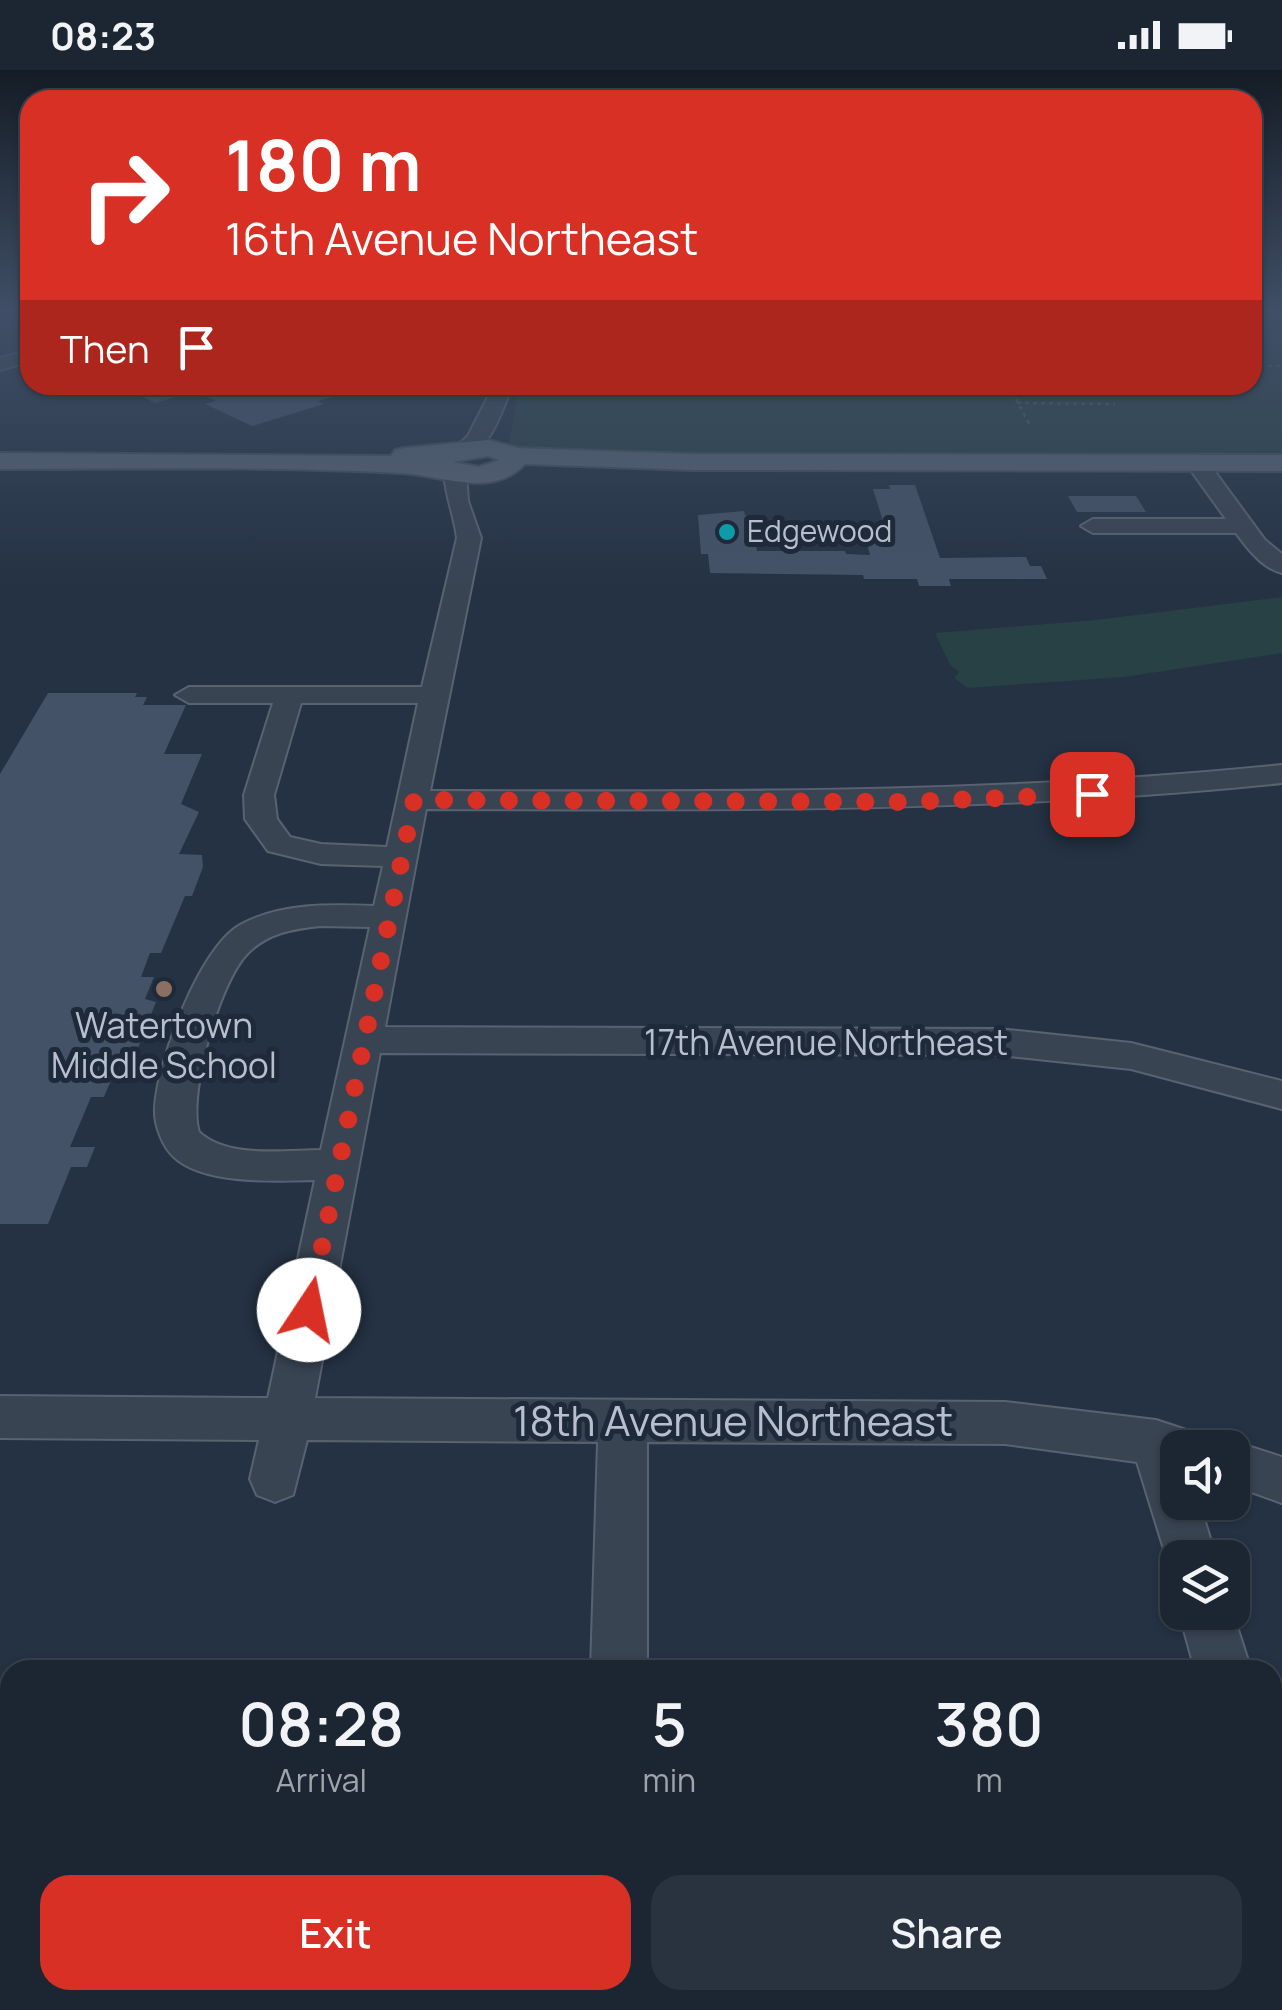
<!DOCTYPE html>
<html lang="en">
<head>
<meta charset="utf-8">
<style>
  :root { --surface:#1c2633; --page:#29323f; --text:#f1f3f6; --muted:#a0a5ac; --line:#3a434e; --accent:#d93025 }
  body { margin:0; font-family:Manrope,sans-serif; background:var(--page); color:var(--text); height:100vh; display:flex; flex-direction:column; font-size:38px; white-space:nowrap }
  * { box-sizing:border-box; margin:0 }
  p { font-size:32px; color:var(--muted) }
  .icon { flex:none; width:55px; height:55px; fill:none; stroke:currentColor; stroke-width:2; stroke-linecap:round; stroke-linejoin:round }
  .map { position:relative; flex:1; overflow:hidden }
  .details { position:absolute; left:0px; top:1590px; width:1282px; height:350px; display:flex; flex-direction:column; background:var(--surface); border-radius:30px 30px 0 0; box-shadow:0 2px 8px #0004,0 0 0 2px var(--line) }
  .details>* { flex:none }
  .guide { position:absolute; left:20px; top:20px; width:1242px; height:305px; border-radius:30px; box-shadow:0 2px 8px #0004,0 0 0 2px var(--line); background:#d93025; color:#fff; overflow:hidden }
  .fabs { position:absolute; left:1160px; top:1360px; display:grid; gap:20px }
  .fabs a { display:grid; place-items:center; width:90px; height:90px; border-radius:20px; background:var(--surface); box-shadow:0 2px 8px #0004,0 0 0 2px var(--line); font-size:50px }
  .pin { position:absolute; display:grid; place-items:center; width:85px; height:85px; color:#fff; margin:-42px; border-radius:20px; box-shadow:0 5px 15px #0006 }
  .me { position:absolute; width:110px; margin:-55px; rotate:11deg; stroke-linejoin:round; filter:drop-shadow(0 0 8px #0008) }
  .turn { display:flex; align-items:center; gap:35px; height:210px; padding:0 40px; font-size:45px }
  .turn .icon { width:130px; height:130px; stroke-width:2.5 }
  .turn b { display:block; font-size:70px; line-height:85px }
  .then { display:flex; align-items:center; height:95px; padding:0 40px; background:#0003; gap:20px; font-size:38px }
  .eta { display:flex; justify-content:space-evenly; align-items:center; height:170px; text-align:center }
  .eta b { font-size:60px; font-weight:600; line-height:70px }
  .button { display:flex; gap:20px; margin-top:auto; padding:20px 40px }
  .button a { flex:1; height:115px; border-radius:30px; background:var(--accent); color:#fff; font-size:40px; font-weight:600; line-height:115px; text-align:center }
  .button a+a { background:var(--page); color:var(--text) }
  .status { display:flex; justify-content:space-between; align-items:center; height:70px; padding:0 50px; background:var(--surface); direction:ltr }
  .status svg { height:28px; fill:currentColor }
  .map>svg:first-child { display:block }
</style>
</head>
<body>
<div class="status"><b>08:23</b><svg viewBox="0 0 49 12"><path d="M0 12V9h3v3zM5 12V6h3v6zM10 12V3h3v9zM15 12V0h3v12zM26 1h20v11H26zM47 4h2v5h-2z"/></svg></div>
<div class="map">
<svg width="1282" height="1940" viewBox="0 0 1282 1940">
  <rect width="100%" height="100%" fill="#253244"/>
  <path fill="#274145" d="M1253,243H1282V383H507L520,315H1252Z
    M1282,527V583L1124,607L968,618L954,608L959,602L950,595L935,563L1096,550Z"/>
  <path fill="#435266" d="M118,315H322L339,325L318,331L324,334L252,356L205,334L216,331L205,326L220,321L211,317L155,333Z
    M889,415H915L940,488L1026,487L1030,496H1041L1047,509H949L951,516H919L917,509H864L863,505L710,503L708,484H701L698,445L744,441L745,445H752L757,481H845L846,484L870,485L866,470H889L873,419H890Z
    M1068,426H1136L1146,442H1077Z
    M48,623H137L135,627H147L143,635H186L164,684H202L181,734L199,742L179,784L202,785L203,797L192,826H185L161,883H150L141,907H154L145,929L156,932L131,996H117L104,1027H91L70,1077H95L87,1097H71L48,1154H0V704Z"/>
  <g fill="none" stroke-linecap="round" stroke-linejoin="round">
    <defs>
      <path id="minor" d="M30,280V291L0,300V288Z
        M494,315L512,317C501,340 490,389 458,382L455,378L468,366Z
        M1196,386L1204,387L1265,470L1282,484V503C1262,498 1248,479 1236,463H1093L1081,456L1093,449H1226L1185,392Z
        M455,398L466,404L468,431L481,468L430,721C715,722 998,724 1282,695V713C997,743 712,740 426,739L385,957L999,959L1131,973L1282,1011V1039L1131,999L999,985L380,983L315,1328L1005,1332L1156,1350L1195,1363L1202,1378H1178V1432H1199L1216,1488H1178V1508L1172,1505L1137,1392L1005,1374L647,1372V1600H591L598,1372L307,1370L293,1425L275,1432L257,1425L250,1409L259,1370L0,1368V1326L268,1328L315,1110C276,1111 204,1115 174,1087C162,1076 154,1054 155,1038C157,993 199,878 240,855C280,833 330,834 374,836L383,796L321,794L268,781L245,749L244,725L273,633H189L175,625L189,617H422L457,468C454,445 446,427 444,404ZM301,633H418L387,777L321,774L290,767L277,749L274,725ZM320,856L370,857L321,1080C284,1080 228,1089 199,1062C187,1025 220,910 248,883C268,863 293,859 320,856Z
        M1232,1371L1282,1387V1433L1232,1415V1378H1214Z
        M1179,1542L1232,1541L1251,1600H1195Z
        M1272,1737L1282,1741V1829L1272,1825Z
        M581,1930H645V1940H581Z"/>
      <path id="major" d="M488,370L518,378L692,384L1282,385V401L692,400L525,394C492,429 441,405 401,403C267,396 133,399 0,399V383L391,386L395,380L404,378ZM488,386L499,390L479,397L453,392Z"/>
    </defs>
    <use href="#minor" stroke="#586271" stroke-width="4"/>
    <use href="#major" stroke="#434d5d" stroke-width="4"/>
    <path stroke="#455e61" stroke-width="2.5" stroke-dasharray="4 4" stroke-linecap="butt" d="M1252,296H1282
      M894,315H969
      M1008,315L1030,355
      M1017,333L1115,334"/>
    <use href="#minor" fill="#394453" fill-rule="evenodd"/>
    <use href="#major" fill="#576373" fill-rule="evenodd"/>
  </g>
  <linearGradient id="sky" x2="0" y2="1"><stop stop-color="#141c25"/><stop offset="0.47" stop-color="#404f67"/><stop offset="1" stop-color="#404f67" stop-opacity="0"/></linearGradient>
  <rect width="1282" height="514" fill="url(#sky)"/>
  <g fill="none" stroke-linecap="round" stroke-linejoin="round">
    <path stroke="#d93025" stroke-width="18" stroke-dasharray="0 32.4" d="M309,1240L414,730L906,732L1092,724"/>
  </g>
  <circle fill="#0f9aa8" stroke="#1e2939" stroke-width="4" cx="727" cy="462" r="10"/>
  <circle fill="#8d6e63" stroke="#1e2939" stroke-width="4" cx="164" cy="919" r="10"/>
  <g text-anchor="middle" stroke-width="10" stroke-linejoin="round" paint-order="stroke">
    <g font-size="30" fill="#b7bfcd" stroke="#1e2939" text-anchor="start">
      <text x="747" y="472">Edgewood</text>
    </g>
    <g font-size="35" fill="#b7bfcd" stroke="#1e2939">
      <text x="164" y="968">Watertown<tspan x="164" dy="40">Middle School</tspan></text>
    </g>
    <g font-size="35" fill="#b7bfcd" stroke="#1e2939">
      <text x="826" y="985">17th Avenue Northeast</text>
    </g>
    <g font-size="42" fill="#b7bfcd" stroke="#1e2939">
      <text x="733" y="1366">18th Avenue Northeast</text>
    </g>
  </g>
</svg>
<div class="fabs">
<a><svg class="icon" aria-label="sound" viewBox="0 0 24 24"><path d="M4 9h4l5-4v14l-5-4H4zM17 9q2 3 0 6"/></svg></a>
<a><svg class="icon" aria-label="layers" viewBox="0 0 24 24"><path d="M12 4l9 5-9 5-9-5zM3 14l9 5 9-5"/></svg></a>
</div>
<div class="pin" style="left:1092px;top:724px;background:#d93025"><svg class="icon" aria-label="arrive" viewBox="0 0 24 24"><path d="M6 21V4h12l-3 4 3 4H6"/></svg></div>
<svg class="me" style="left:309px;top:1240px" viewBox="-20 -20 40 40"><circle r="19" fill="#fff"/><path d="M0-13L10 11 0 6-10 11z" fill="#d93025"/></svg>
<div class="guide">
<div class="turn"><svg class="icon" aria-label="right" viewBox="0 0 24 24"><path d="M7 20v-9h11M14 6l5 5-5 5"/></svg><div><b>180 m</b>16th Avenue Northeast</div></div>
<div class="then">Then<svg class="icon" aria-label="arrive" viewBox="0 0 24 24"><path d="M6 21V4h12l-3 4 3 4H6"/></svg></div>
</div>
<section class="details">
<div class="eta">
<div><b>08:28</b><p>Arrival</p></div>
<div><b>5</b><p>min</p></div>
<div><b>380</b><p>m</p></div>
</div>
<div class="button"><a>Exit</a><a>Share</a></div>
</section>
</div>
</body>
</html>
